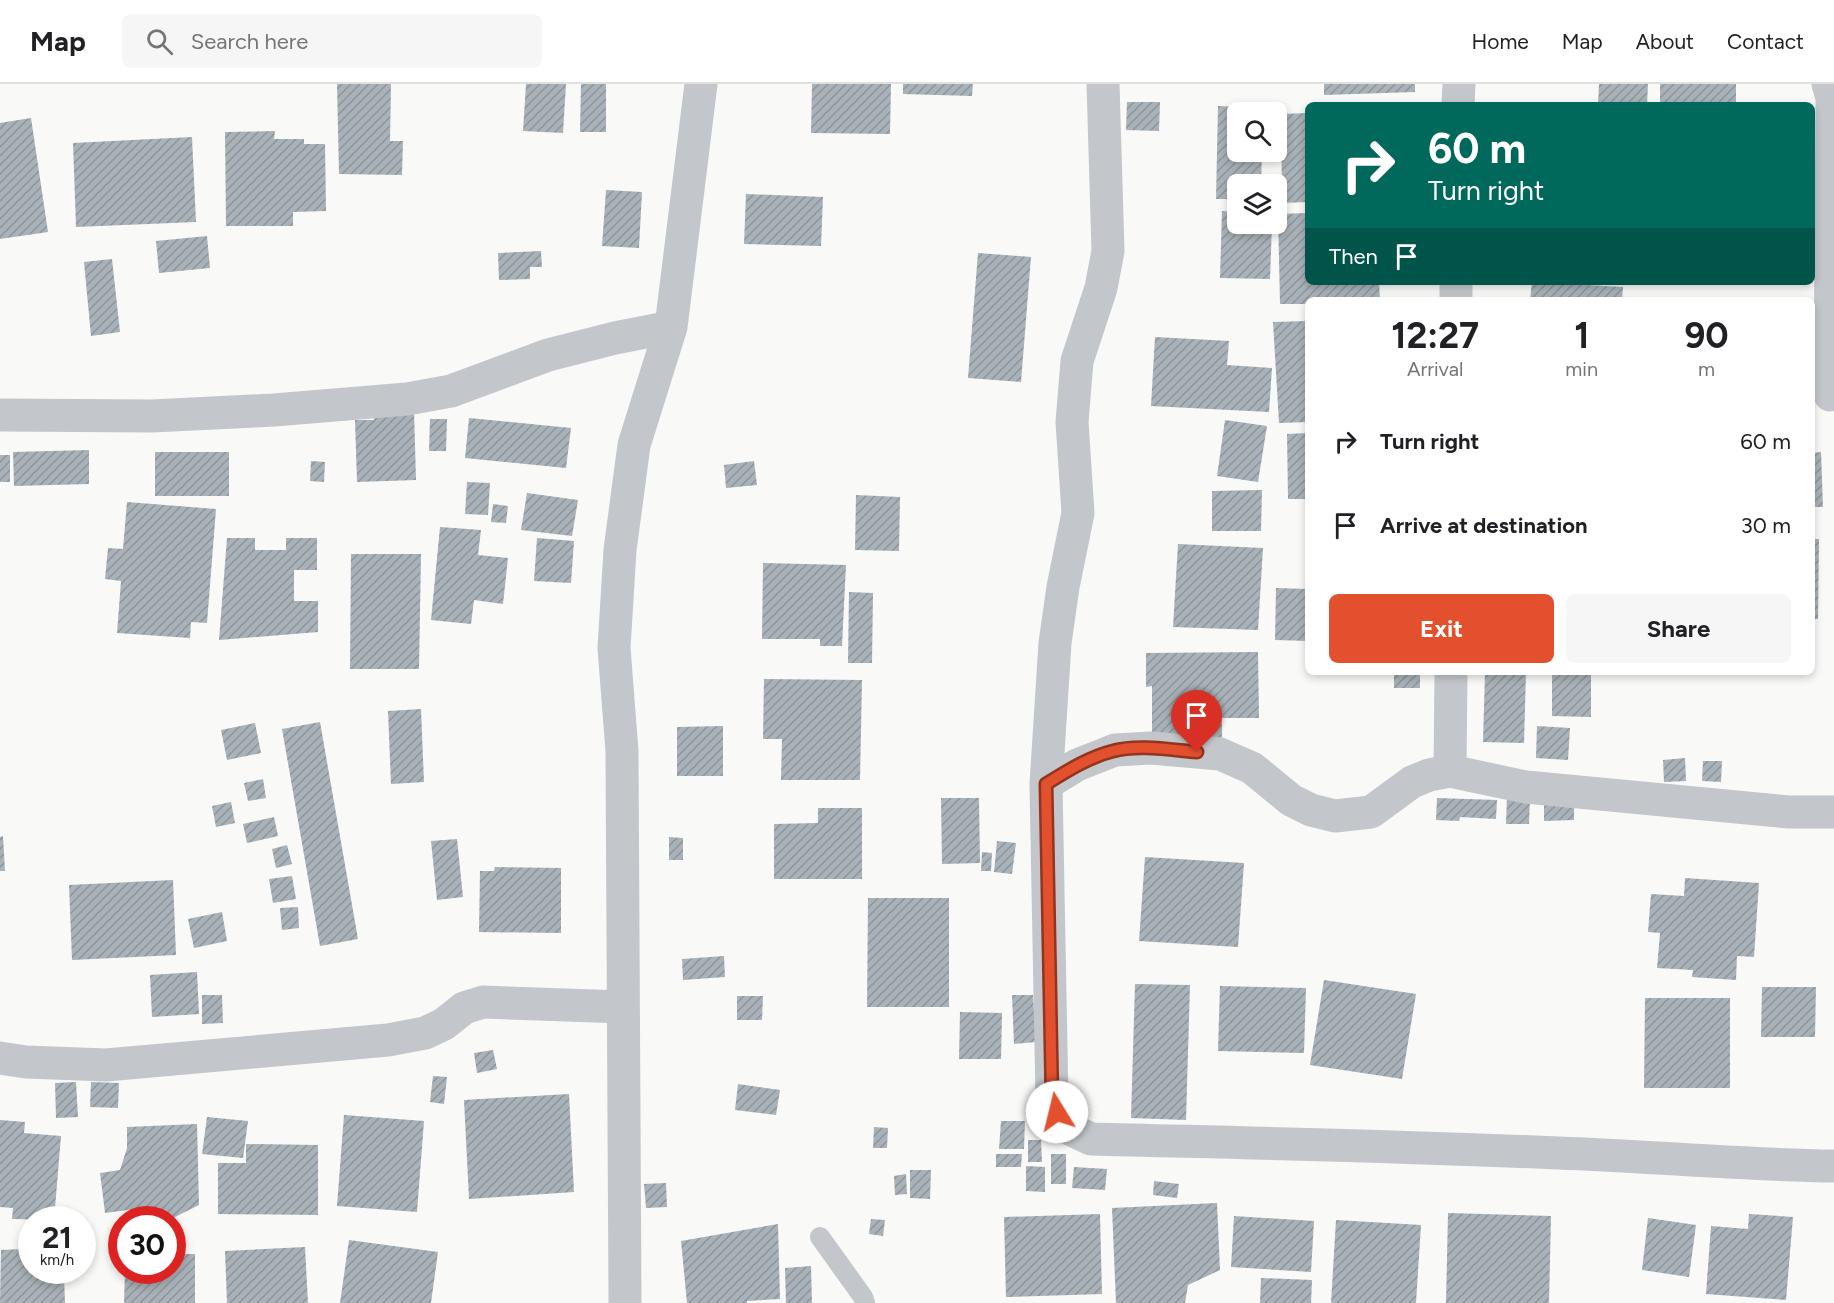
<!DOCTYPE html>
<html lang="en">
<head>
<meta charset="utf-8">
<style>
  :root { --surface:#fff; --page:#f6f6f6; --text:#202124; --muted:#757577; --line:#e0e0e0; --accent:#e2502e }
  body { margin:0; font-family:Figtree,sans-serif; background:var(--page); color:var(--text); height:100vh; display:flex; flex-direction:column; font-size:22px; white-space:nowrap }
  * { box-sizing:border-box; margin:0 }
  p { font-size:20px; color:var(--muted) }
  .icon { flex:none; width:33px; height:33px; fill:none; stroke:currentColor; stroke-width:2; stroke-linecap:round; stroke-linejoin:round }
  .map { position:relative; flex:1; overflow:hidden }
  .drawer { position:absolute; left:1305px; top:213px; width:510px; height:378px; display:flex; flex-direction:column; background:var(--surface); border-radius:9px; box-shadow:0 3px 9px #0003 }
  .drawer>* { flex:none }
  .top-card { position:absolute; left:1305px; top:18px; width:510px; height:183px; border-radius:9px; box-shadow:0 3px 9px #0003; background:#00695c; color:#fff; overflow:hidden }
  .fabs { position:absolute; left:1227px; top:18px; display:grid; gap:12px }
  .fabs a { display:grid; place-items:center; width:60px; height:60px; border-radius:9px; background:var(--surface); box-shadow:0 3px 9px #0003; font-size:30px }
  .speed { position:absolute; left:18px; top:1122px; display:flex; gap:12px; font-size:30px; font-weight:700; text-align:center }
  .speed>* { display:grid; place-content:center; width:78px; height:78px; border-radius:50%; background:var(--surface); box-shadow:0 3px 9px #0003; line-height:1 }
  .speed small { font-size:15px; font-weight:400 }
  .speed .limit { border:9px solid #d22; background:#fff; color:#111 }
  .pin { position:absolute; display:grid; place-items:center; width:51px; height:51px; color:#fff; margin:-62px -26px; border-radius:50% 50% 50% 0; rotate:-45deg; box-shadow:0 0 6px #0007 }
  .pin .icon { rotate:45deg }
  .me { position:absolute; width:66px; margin:-33px; rotate:351deg; stroke-linejoin:round; filter:drop-shadow(0 0 4px #0008) }
  .turn { display:flex; align-items:center; gap:21px; height:126px; padding:0 24px; font-size:27px }
  .turn .icon { width:78px; height:78px; stroke-width:2.5 }
  .turn b { display:block; font-size:42px; line-height:51px }
  .then { display:flex; align-items:center; height:57px; padding:0 24px; background:#0003; gap:12px; font-size:22px }
  .eta { display:flex; justify-content:space-evenly; align-items:center; height:102px; text-align:center }
  .eta b { font-size:36px; font-weight:700; line-height:42px }
  .cta { display:flex; gap:12px; margin-top:auto; padding:12px 24px }
  .cta a { flex:1; height:69px; border-radius:9px; background:var(--accent); color:#fff; font-size:24px; font-weight:700; line-height:69px; text-align:center }
  .cta a+a { background:var(--page); color:var(--text) }
  ul { padding:0; list-style:none }
  li { display:flex; align-items:center; gap:18px; height:84px; padding:0 24px }
  li div { flex:1 }
  li b { display:block; font-size:22px }
  li em { font-style:normal }
  header { display:flex; align-items:center; gap:36px; box-sizing:border-box; height:84px; padding:0 30px; background:var(--surface); border-bottom:2px solid var(--line) }
  header strong { font-size:28px }
  nav { display:flex; gap:33px; margin-inline-start:auto; font-size:21px }
  .search { width:420px; height:54px; background:var(--page); display:flex; align-items:center; gap:15px; box-sizing:border-box; padding:0 21px; border-radius:9px; color:var(--muted); font-size:22px }
  .map>svg:first-child { display:block }
</style>
</head>
<body>
<header>
<strong>Map</strong>
<div class="search"><svg class="icon" aria-label="search" viewBox="0 0 24 24"><circle cx="10" cy="10" r="6"/><path d="M15 15l6 6"/></svg>Search here</div>
<nav><a>Home</a><a>Map</a><a>About</a><a>Contact</a></nav>
</header>
<div class="map">
<svg width="1834" height="1219" viewBox="0 0 1834 1219">
  <defs>
    <pattern id="building-hatch" width="6" height="6" patternUnits="userSpaceOnUse" patternTransform="scale(1.5)"><rect width="6" height="6" fill="#a9b2b8"/><path d="M-1 1l2-2M0 6l6-6M5 7l2-2" fill="none" stroke="#8d959b"/></pattern>
  </defs>
  <rect width="100%" height="100%" fill="#f9f9f7"/>
  <path fill="url(#building-hatch)" d="M337,0H391L390,57H403L402,91L339,90Z
    M526,0H566L563,49L523,47Z
    M581,0H606V48H580Z
    M812,0H891L890,50L811,49Z
    M903,0H973L972,12L903,10Z
    M1324,0H1415V8L1324,11Z
    M1599,0H1648L1647,21H1598Z
    M1660,0H1736V21H1660Z
    M1127,18H1160L1159,47L1126,46Z
    M1218,22L1263,24V28H1238V68H1262L1261,100H1238V115H1216Z
    M1308,29V118L1282,119L1281,30Z
    M31,34L48,148L0,155V39Z
    M275,47L274,55H304V60H325L326,127L293,128V142H226L225,48Z
    M192,53L196,138L76,143L73,59Z
    M606,106L642,108L639,164L602,162Z
    M746,110L823,113L821,162L744,160Z
    M1222,127L1238,128V140H1272L1270,195L1220,194Z
    M1308,129V198H1379L1380,216H1308V220H1280L1278,130Z
    M207,152L210,184L159,189L156,157Z
    M541,167L542,183H530V195L499,196L498,169Z
    M978,169L1031,173L1021,298L968,294Z
    M112,175L120,248L91,252L84,178Z
    M1532,198L1623,203L1622,216H1530Z
    M1308,237V338L1279,339L1273,238Z
    M1155,253L1229,257L1227,281L1272,284L1269,328L1151,322Z
    M414,327L416,396L357,398L355,336H374L375,329Z
    M469,334L571,344L566,384L465,374Z
    M430,335H447L446,367H429Z
    M1225,336L1267,342L1258,398L1217,392Z
    M1308,349V415H1288L1287,350Z
    M89,366V400L14,402L13,368Z
    M155,368H229V412H155Z
    M1821,368L1823,423H1812V369Z
    M0,371H10V398H0Z
    M311,377L325,378L324,398L310,397Z
    M754,377L757,401L726,404L724,381Z
    M467,398L490,399L488,431L465,430Z
    M1262,406L1261,447H1212V407Z
    M527,409L578,416L572,452L521,446Z
    M856,411L900,413L899,467L855,466Z
    M127,418L216,425L207,539L191,538L190,554L117,549L121,497L105,495L108,464L123,465Z
    M493,420L508,422L506,439L491,438Z
    M440,443L481,446L478,471L508,474L503,520L474,516L471,540L431,536Z
    M227,454H255V466H286V454H317V486H294V517H318V548L219,556Z
    M537,454L574,457L571,499L534,497Z
    M1812,455H1819L1818,535H1812Z
    M1178,460L1263,464L1258,546L1173,543Z
    M351,470H421L419,585H350Z
    M763,479L846,481L842,562H820V555H762Z
    M1276,504L1308,505V557L1275,556Z
    M849,508L873,509L872,579H848Z
    M1258,568L1259,634H1222V655L1152,656V602L1146,603V569Z
    M1394,588H1420V604H1394Z
    M1485,588H1526L1524,659L1483,658Z
    M1552,588H1591V633L1552,632Z
    M764,595L862,596L860,696H781L782,655H763Z
    M421,625L424,698L391,700L388,627Z
    M320,638L358,855L320,862L282,645Z
    M255,639L261,669L227,676L221,646Z
    M723,642V692H677V643Z
    M1537,642L1570,644L1568,676L1536,674Z
    M1685,674L1686,697L1664,698L1663,676Z
    M1703,677H1722L1721,698L1702,697Z
    M263,695L266,714L248,717L244,699Z
    M1507,712L1530,714L1529,740H1506Z
    M941,714H979L980,779L942,780Z
    M1437,714L1497,716L1496,735L1460,733L1459,737L1436,736Z
    M1544,715H1574V736L1544,737Z
    M231,718L235,739L216,743L212,722Z
    M818,724H862V795H774V740L818,739Z
    M274,733L278,752L247,759L243,740Z
    M3,752L5,787H0V753Z
    M669,753L683,754V776H669Z
    M457,755L463,813L437,816L431,757Z
    M997,757L1016,759L1012,790L994,788Z
    M287,761L292,780L276,784L272,765Z
    M982,768L992,769L991,787H981Z
    M1145,773L1244,779L1238,863L1139,857Z
    M495,783L561,784V849L479,848L480,787H494Z
    M292,792L296,815L273,819L269,795Z
    M1685,794L1759,799L1754,873L1737,872L1736,896L1692,893L1693,886L1657,884L1660,849L1648,848L1651,810L1684,812Z
    M173,796L176,871L72,876L69,801Z
    M868,814H949V923H867Z
    M298,823L299,844L282,846L280,824Z
    M222,828L227,857L194,864L188,835Z
    M724,872L725,893L683,896L682,875Z
    M197,888L199,930L152,933L150,891Z
    M1324,896L1416,910L1402,995L1310,981Z
    M1135,900L1190,901L1186,1036L1131,1034Z
    M1220,902L1306,904L1304,969L1218,967Z
    M1762,903H1816L1815,953H1761Z
    M202,911H222L223,939L202,940Z
    M1012,911H1033L1036,958L1014,960Z
    M737,912H763L762,936H737Z
    M1645,914H1730V1004H1644Z
    M960,928L1002,929L1001,975H959Z
    M493,966L497,985L477,989L474,969Z
    M433,992L447,993L444,1020L430,1018Z
    M76,998L78,1033L56,1034L55,999Z
    M91,998L119,999L118,1024L90,1023Z
    M738,1000L780,1006L776,1031L735,1026Z
    M569,1010L574,1108L469,1115L464,1016Z
    M344,1031L424,1037L417,1128L337,1122Z
    M207,1033L248,1037L243,1074L202,1070Z
    M0,1036L25,1038L24,1049L61,1052L54,1136L12,1135L13,1124L0,1123Z
    M1001,1037H1025L1024,1065H999Z
    M197,1040L199,1121L169,1136H162L136,1125L105,1129L100,1089L120,1086L127,1064V1043Z
    M874,1043L888,1044L887,1064H873Z
    M1028,1056H1041L1042,1078H1028Z
    M246,1060L318,1061V1131L218,1130V1079H246Z
    M996,1070H1022L1021,1083H996Z
    M1051,1070H1066V1100H1051Z
    M1026,1082L1045,1083V1108L1026,1107Z
    M1074,1083L1107,1085L1105,1106L1072,1104Z
    M910,1086H931L930,1115L910,1114Z
    M906,1090L907,1110L895,1111L894,1092Z
    M1154,1097L1179,1100L1177,1114L1153,1111Z
    M666,1099L667,1123L646,1124L644,1100Z
    M1217,1119L1220,1186L1188,1201L1185,1219H1116L1112,1124Z
    M1448,1129L1551,1132L1549,1219H1446Z
    M1100,1130L1102,1210L1006,1213L1004,1133Z
    M1749,1130L1793,1133L1786,1216L1706,1210L1711,1142L1748,1145Z
    M1234,1132L1314,1137L1311,1188L1231,1183Z
    M1648,1134L1696,1141L1689,1193L1642,1186Z
    M871,1135L885,1136L883,1152L869,1150Z
    M1336,1136L1421,1141L1416,1219H1331Z
    M778,1140L780,1215L747,1217V1219H687L681,1157Z
    M349,1156L438,1168L431,1219H340Z
    M22,1161H32V1186H60V1193L64,1192L65,1219H0L1,1166L22,1165Z
    M305,1163L308,1219H227L225,1167Z
    M172,1170H195V1219H124L125,1186H172Z
    M811,1182L812,1219H786L785,1184Z
    M1261,1194L1312,1196L1311,1219H1260Z"/>
  <g fill="none" stroke-linecap="round" stroke-linejoin="round">
    <path stroke="#c3c7cb" stroke-width="20" d="M820,1153L863,1213L865,1219"/>
    <path stroke="#c3c7cb" stroke-width="33" d="M1103,0L1108,167L1101,204L1077,277L1072,338L1078,429L1063,503L1055,559L1046,700L1052,1016L1061,1041L1091,1055C1246,1059 1402,1062 1558,1069C1650,1072 1742,1081 1834,1082
      M1828,0L1832,14L1830,311
      M1458,21L1459,0
      M1456,216V198
      M0,331L152,332L274,326L407,315L451,307L548,271L615,254L671,243
      M1450,687L1451,588
      M1046,700L1077,681L1115,666L1151,664L1220,670L1252,684L1291,716L1311,726L1335,732L1371,728L1412,698L1429,691L1450,687L1526,703L1789,728H1834
      M0,974L26,978L106,981L388,956L425,949L444,940L464,924L483,918L623,923
      M625,1219L622,667L614,564L620,466L634,361L671,243L701,0"/>
  </g>
  <g fill="none" stroke-linecap="round" stroke-linejoin="round">
    <defs>
      <path id="route" d="M1057,1028L1052,1016L1046,700C1067,687 1089,673 1113,667C1138,660 1172,666 1197,668"/>
    </defs>
    <use href="#route" stroke="#93341e" stroke-width="15"/>
    <use href="#route" stroke="#e2502e" stroke-width="10"/>
  </g>
</svg>
<div class="fabs">
<a><svg class="icon" aria-label="search" viewBox="0 0 24 24"><circle cx="10" cy="10" r="6"/><path d="M15 15l6 6"/></svg></a>
<a><svg class="icon" aria-label="layers" viewBox="0 0 24 24"><path d="M12 4l9 5-9 5-9-5zM3 14l9 5 9-5"/></svg></a>
</div>
<div class="speed"><div>21<small>km/h</small></div><div class="limit">30</div></div>
<div class="pin" style="left:1197px;top:668px;background:#d93025"><svg class="icon" aria-label="arrive" viewBox="0 0 24 24"><path d="M6 21V4h12l-3 4 3 4H6"/></svg></div>
<svg class="me" style="left:1057px;top:1028px" viewBox="-20 -20 40 40"><circle r="19" fill="#fff"/><path d="M0-13L10 11 0 6-10 11z" fill="#e2502e"/></svg>
<div class="top-card">
<div class="turn"><svg class="icon" aria-label="right" viewBox="0 0 24 24"><path d="M7 20v-9h11M14 6l5 5-5 5"/></svg><div><b>60 m</b>Turn right</div></div>
<div class="then">Then<svg class="icon" aria-label="arrive" viewBox="0 0 24 24"><path d="M6 21V4h12l-3 4 3 4H6"/></svg></div>
</div>
<section class="drawer">
<div class="eta">
<div><b>12:27</b><p>Arrival</p></div>
<div><b>1</b><p>min</p></div>
<div><b>90</b><p>m</p></div>
</div>
<ul>
<li><svg class="icon" aria-label="right" viewBox="0 0 24 24"><path d="M7 20v-9h11M14 6l5 5-5 5"/></svg><div><b>Turn right</b></div><em>60 m</em></li>
<li><svg class="icon" aria-label="arrive" viewBox="0 0 24 24"><path d="M6 21V4h12l-3 4 3 4H6"/></svg><div><b>Arrive at destination</b></div><em>30 m</em></li>
</ul>
<div class="cta"><a>Exit</a><a>Share</a></div>
</section>
</div>
</body>
</html>
